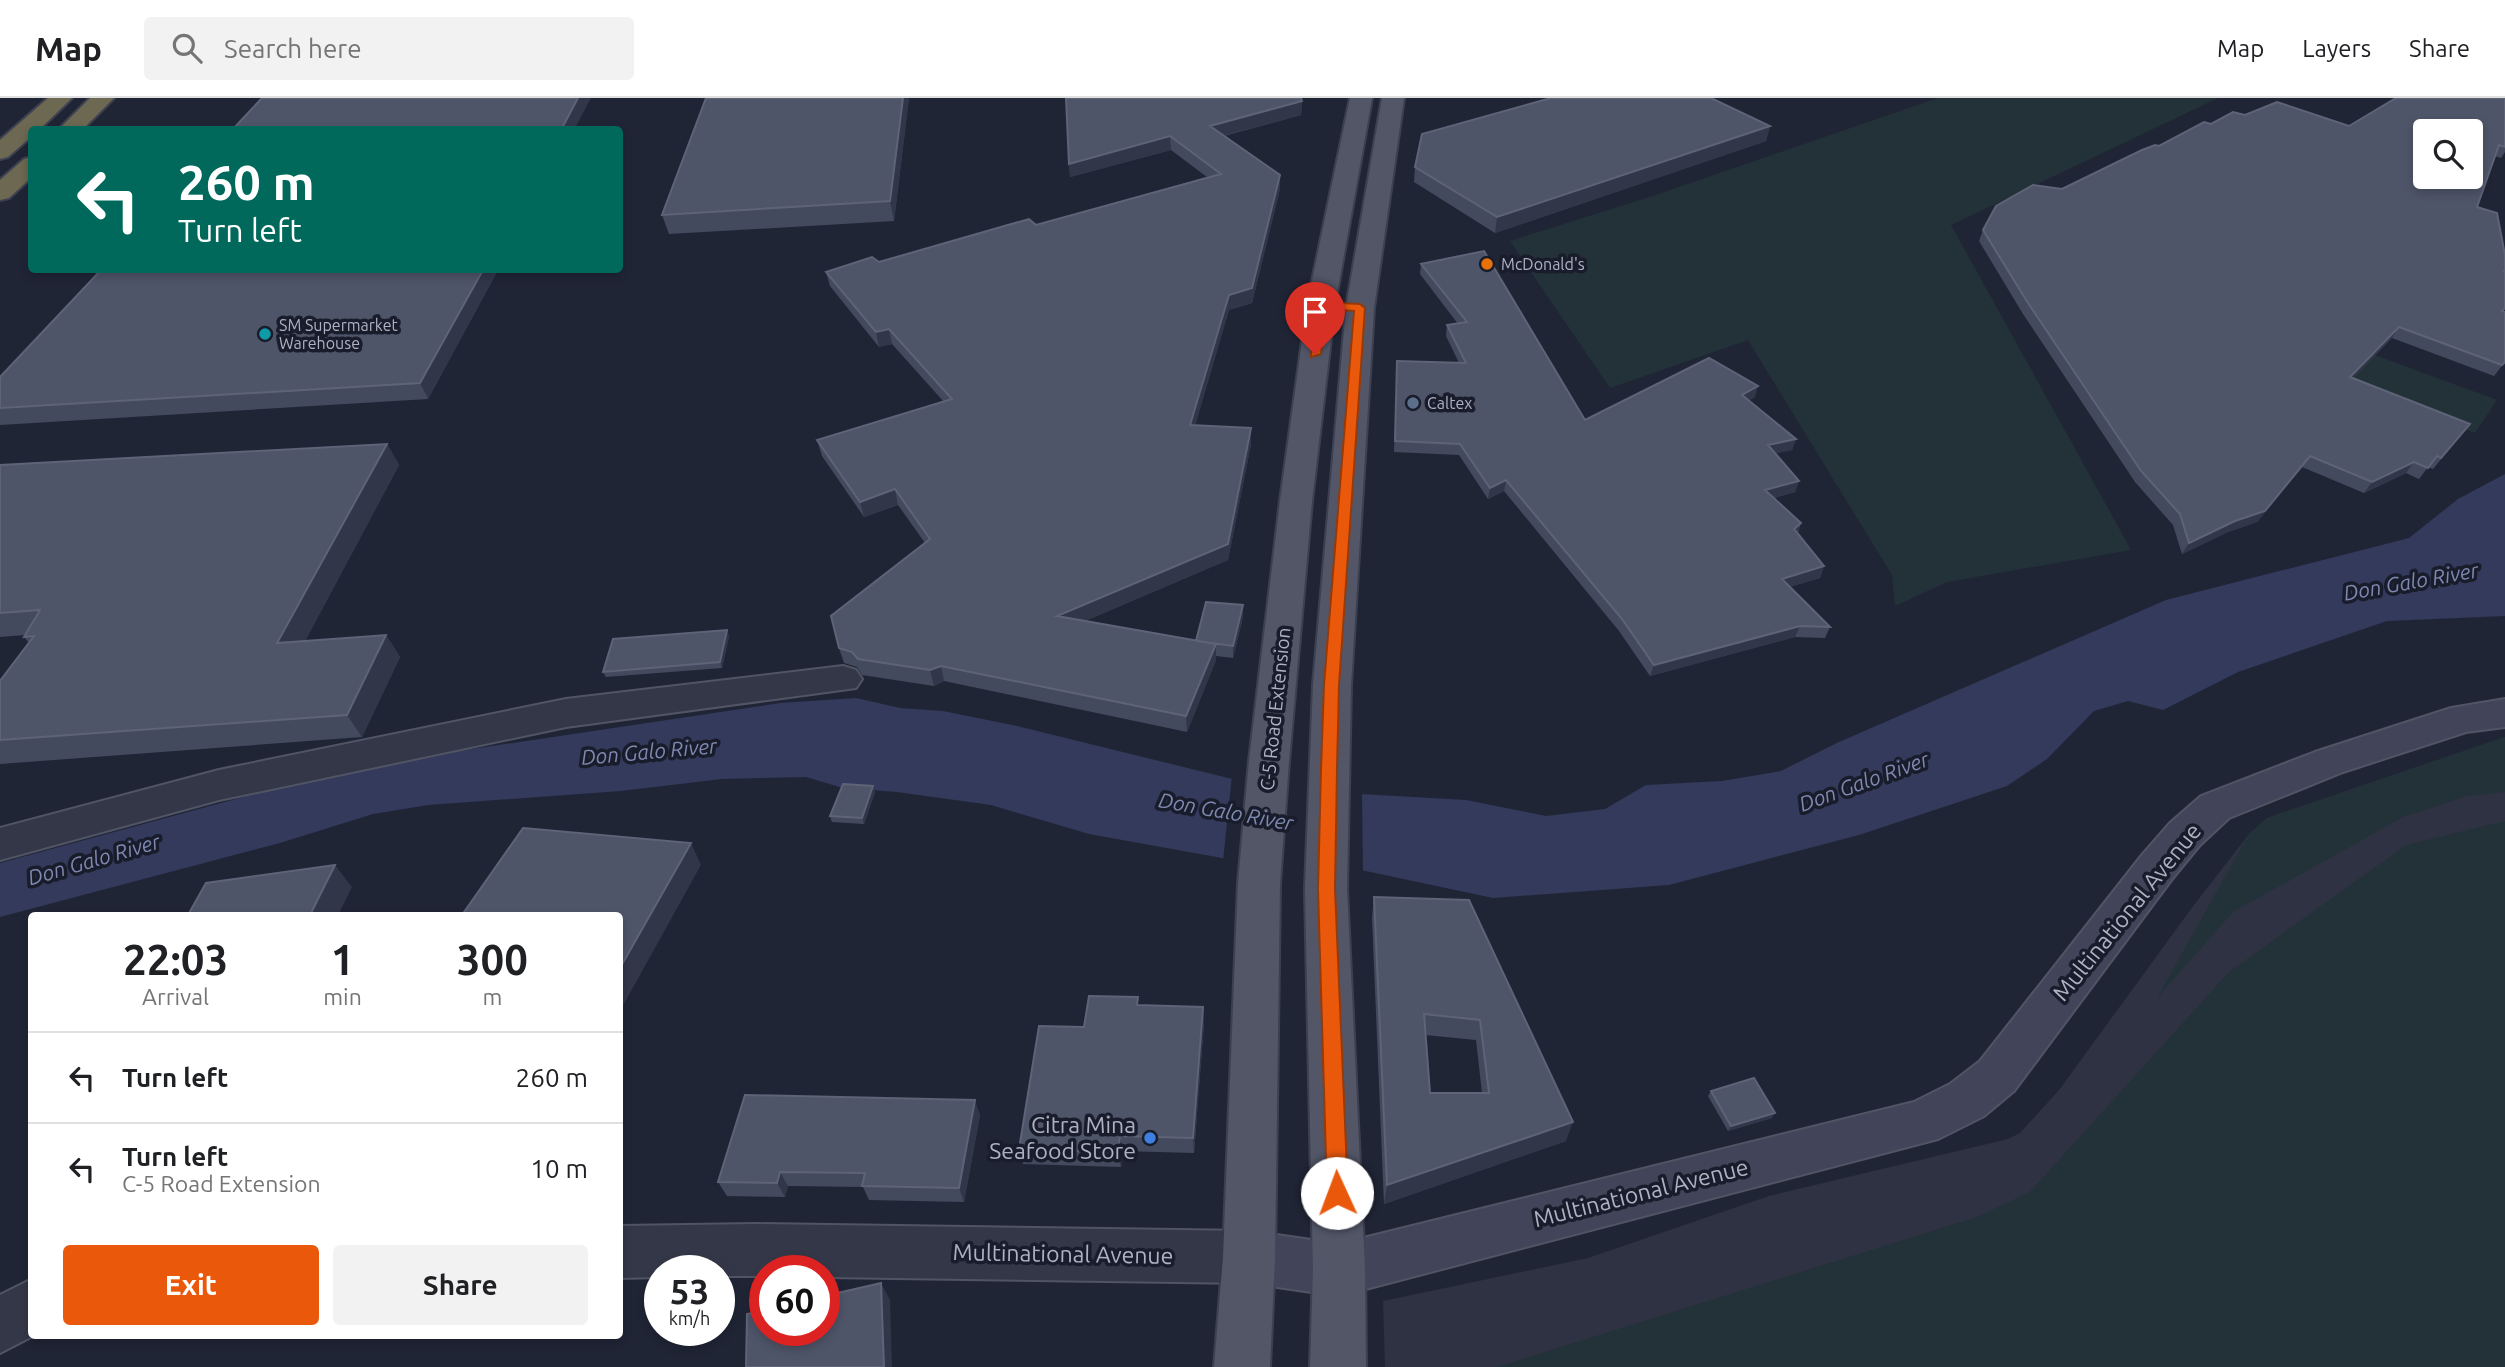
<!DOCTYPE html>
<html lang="en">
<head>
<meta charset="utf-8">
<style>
  :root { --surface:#fff; --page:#f2f2f2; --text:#202124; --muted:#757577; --line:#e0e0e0; --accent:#ea580c }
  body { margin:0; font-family:Ubuntu,sans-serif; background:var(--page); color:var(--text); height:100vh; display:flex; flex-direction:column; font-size:26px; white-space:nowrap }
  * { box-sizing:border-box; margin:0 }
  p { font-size:23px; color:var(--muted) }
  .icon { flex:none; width:38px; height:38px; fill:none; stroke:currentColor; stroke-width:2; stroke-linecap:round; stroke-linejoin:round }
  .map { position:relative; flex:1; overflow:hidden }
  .details { position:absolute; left:28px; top:814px; width:595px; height:427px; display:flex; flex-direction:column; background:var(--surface); border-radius:7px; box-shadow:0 4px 10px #0003 }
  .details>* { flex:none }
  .banner { position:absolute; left:28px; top:28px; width:595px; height:147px; border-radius:7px; box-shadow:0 4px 10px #0003; background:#00695c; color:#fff; overflow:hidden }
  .buttons { position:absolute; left:2413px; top:21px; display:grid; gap:14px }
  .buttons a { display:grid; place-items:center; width:70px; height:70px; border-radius:7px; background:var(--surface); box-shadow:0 4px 10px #0003; font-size:35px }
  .speed { position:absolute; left:644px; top:1157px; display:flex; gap:14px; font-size:35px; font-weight:700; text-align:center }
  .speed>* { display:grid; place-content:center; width:91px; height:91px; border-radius:50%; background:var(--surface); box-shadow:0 4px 10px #0003; line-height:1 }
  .speed small { font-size:18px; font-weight:400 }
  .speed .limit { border:10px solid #d22; background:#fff; color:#111 }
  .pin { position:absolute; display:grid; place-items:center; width:60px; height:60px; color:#fff; margin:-72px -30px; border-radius:50% 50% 50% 0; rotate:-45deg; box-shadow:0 0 7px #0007 }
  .pin .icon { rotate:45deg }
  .me { position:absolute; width:77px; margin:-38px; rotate:358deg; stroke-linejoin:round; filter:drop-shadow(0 0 5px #0008) }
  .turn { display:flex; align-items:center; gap:24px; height:147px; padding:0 35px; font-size:32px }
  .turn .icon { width:91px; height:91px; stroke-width:2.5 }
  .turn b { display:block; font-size:49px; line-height:60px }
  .eta { display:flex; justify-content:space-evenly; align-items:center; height:119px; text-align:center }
  .eta b { font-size:42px; font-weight:700; line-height:49px }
  .primary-button { display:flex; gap:14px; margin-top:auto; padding:14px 35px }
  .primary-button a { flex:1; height:80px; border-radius:7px; background:var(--accent); color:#fff; font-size:28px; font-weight:700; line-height:80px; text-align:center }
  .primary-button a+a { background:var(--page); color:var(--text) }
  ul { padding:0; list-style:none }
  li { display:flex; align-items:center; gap:21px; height:91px; padding:0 35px; border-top:2px solid var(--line) }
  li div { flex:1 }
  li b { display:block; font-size:26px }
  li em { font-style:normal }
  header { display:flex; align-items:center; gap:42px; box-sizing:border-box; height:98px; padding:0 35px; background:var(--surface); border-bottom:2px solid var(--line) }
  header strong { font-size:33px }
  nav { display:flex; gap:38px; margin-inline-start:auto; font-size:24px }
  .search { width:490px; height:63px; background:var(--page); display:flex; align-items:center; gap:18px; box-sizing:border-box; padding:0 24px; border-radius:7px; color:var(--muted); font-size:26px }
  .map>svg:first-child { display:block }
</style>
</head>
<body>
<header>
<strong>Map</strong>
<div class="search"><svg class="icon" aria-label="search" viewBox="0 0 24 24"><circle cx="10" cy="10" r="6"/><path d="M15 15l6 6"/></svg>Search here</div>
<nav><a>Map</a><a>Layers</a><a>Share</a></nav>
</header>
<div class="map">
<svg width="2505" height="1269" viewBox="0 0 2505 1269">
  <rect width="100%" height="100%" fill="#202536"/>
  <path fill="#2e3243" d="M2505,639V1269H1385L1383,1203L1588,1160L1769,1098L2008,1041L2020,1035L2059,992L2194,807L2249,736L2267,720Z"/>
  <path fill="#233238" d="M1938,0H2218L1951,127L2131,452L1947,484L1895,508L1892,477L1748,242L1610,290L1510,143L1653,98Z
    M2372,256L2497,302L2475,335L2347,284Z
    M2505,639V694L2467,698L2403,719L2233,814L2157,900L2249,736L2267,720Z
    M2505,723V1269H1497L1977,1119L2030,1094L2229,874L2406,747Z"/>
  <path fill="#333a5b" d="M2505,376V518L2387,523L2238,574L2163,612L2128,603L2094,613L2047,661L2007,688L1859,737L1669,787L1493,800L1361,772L1222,760L1089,736L991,707L897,694L843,690L806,679L722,681L621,693L428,707L373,716L280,745L0,819V765L287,687L432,657L780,605L856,600L900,610L943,613L1017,628L1273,691L1466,702L1546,718L1605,711L1646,687L1722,683L1781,673L1839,644L2166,502L2409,440L2458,401Z"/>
  <path fill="#202536" d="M1232,677L1273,687L1362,692L1363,776L1223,763Z"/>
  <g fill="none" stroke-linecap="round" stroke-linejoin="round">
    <defs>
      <path id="street" d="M843,568L856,572L862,581L856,590L566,629L219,702L0,762V730L219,672L566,601Z
        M755,1126L1249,1133L1268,1141L1275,1159L1268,1177L1249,1185L824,1179V1172H765V1178H719V1172H660V1179L620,1180V1128Z
        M32,1181V1237H35L0,1255V1197Z"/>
      <path id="secondary" d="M2505,601V629L2466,634L2343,674L2229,720L2200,747L2172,781L2014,993L1984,1018L1938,1041L1339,1198L1249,1185L1230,1177L1223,1159L1230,1141L1249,1133L1339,1146L1914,1004L1950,986L1980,963L2142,757L2170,725L2201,698L2315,654L2451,610Z"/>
      <path id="primary" d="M1350,0H1372L1335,207L1312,403L1289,663L1280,785L1275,1159L1270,1269H1214L1223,1159L1238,785L1249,663L1280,403L1307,207Z
        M1382,0H1404L1374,210L1351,587L1347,791L1365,1172L1366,1269H1310L1313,1172L1305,791L1313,587L1346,210Z"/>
      <path id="highway" d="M48,0H72L39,32H32V38L8,59L0,61V42Z
        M90,0H114L82,32H58Z
        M32,59V79L9,100L0,102V82L24,61Z"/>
    </defs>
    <use href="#street" stroke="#515464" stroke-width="4"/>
    <use href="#secondary" stroke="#515464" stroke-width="4"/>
    <use href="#primary" stroke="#3d4050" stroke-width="4"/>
    <use href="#highway" stroke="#3e4151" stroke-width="4"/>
    <use href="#street" fill="#343747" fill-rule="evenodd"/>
    <use href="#secondary" fill="#424559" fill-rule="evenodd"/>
    <use href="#primary" fill="#525667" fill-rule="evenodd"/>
    <use href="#highway" fill="#6c6851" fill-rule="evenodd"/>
  </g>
  <path fill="#444a5e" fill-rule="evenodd" d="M909,0L894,123L669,136L662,117Z
    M2505,0V54L2501,60L2495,58L2477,109L2503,214L2505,264L2494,278L2392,240L2353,280L2461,337L2433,371L2428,369L2419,381L2406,375L2364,395L2302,369L2257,424L2228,434L2182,456L2173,427L2135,384L2023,216L1979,143L1983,132L2062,91L2211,26L2245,17L2349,28Z
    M1302,3L1301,17L1224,38L1280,77V91L1252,205L1229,212L1195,327L1251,330V346L1228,462L1085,523L1196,543L1243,519L1233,560L1216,558V562L1187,634L944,583L934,588L862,577L857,569L844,565L839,550L925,445L898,407L864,419L822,358L817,342L944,304L892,246L879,249L830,188L826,174L879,164L1036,127L1207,79L1171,52L1070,79L1069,66Z
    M1770,28L1766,43L1495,135L1414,84L1415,69Z
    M1421,166L1585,322L1755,299L1749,302L1796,341L1792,352L1776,355L1799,383L1795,394L1774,400L1801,425L1798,435L1824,468L1820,480L1789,489L1830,529L1825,540L1795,539L1650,578L1619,533L1504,393L1488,401L1459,357L1394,354L1397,263L1459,265L1446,238L1447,227L1458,226L1420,176Z
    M498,172L428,301L0,327V279Z
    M387,346L399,367L305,543L386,537L400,559L362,639L0,666V583L29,545L24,539L25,537L0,539V367Z
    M729,538L722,570L606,579L603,574Z
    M873,688L875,694L864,726L832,724L830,718Z
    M1374,799L1469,802L1566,1043L1384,1106L1372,820ZM1425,937L1476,942L1482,995H1430Z
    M1139,907L1203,909L1204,925L1194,1055L1122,1053L1121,1069L1023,1066L1019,1051L1084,929Z
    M1711,993L1772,1020L1728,1033L1708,998Z
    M980,1017L964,1104L869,1102L863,1089L788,1088L785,1099L727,1098L718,1084Z"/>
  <path fill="#313649" d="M578,0H591L574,32H561Z
    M903,0H909L894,123L890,103Z
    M1302,3L1301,17L1210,41V28Z
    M1770,28L1766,43L1495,135L1497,119Z
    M1170,38L1171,52L1070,79L1069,66Z
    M1280,77V91L1252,205L1229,212L1191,342L1190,327L1229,197Z
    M483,172H498L428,301L420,285Z
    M2399,229L2392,240L2343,290L2350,279Z
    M889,231L892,246L879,249L876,234Z
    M1758,288L1755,299L1738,308L1742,297Z
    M1251,330V346L1228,462L1059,534L1057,518Z
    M1796,341L1792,352L1765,358L1768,347Z
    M387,346L399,367L293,566L277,545Z
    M2310,358L2302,369L2257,424L2228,434L2182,456L2189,445Z
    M2414,364L2406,375L2364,395L2372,384Z
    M1506,382L1504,393L1488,401L1490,390Z
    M1799,383L1795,394L1761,403L1765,392Z
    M895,391L898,407L864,419L860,404Z
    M1801,425L1797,436L1794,431Z
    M1824,468L1820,480L1777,492L1782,481Z
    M1243,507V519L1233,560V548Z
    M1800,528L1795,539L1650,578L1654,567Z
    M727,532L729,538L722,570L720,564Z
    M386,537L400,559L362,639L347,617Z
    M1216,546V562L1187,634L1186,618Z
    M941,568L944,583L934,588L930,572Z
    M873,688L875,694L864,726L862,720Z
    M691,745L701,767L620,913V870Z
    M335,767L352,789L338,817H310Z
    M1203,909L1204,925L1194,1055L1193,1040Z
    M975,1002L980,1017L964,1104L959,1090Z
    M1775,1015L1772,1020L1728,1033L1731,1028Z
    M1573,1024L1566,1043L1384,1106L1387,1087Z
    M1120,1038L1122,1053L1121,1069L1118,1054Z
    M780,1074L788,1088L785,1099L777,1085Z
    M881,1185L890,1202L892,1269H884Z"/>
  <path fill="#4f5569" stroke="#5e6377" stroke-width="2" fill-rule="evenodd" d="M262,0H578L561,32H232Z
    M706,0H903L890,103L662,117Z
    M1066,0H1301L1302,3L1210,28L1280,77L1252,190L1229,197L1190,327L1251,330L1228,446L1057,518L1216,546L1186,618L941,568L930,572L858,561L852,554L839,550L831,518L930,441L895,391L860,404L817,342L952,301L889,231L876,234L826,174L872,159L879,164L1029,121L1036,127L1221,76L1170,38L1069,66Z
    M1551,0H1711L1770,28L1497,119L1415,69L1422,36Z
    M2396,0H2505V49L2499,47L2477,109L2497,115L2505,157V172L2504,173L2505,174V210L2502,213L2505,214V264L2502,267L2399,229L2350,279L2470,326L2441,360L2437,358L2428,370L2414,364L2372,384L2310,358L2265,413L2235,423L2189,445L2180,416L2141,373L2028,205L1983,132L1996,108L2033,87L2062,91L2142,52L2155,47L2159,48L2204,24L2211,26L2233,14L2245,17L2277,4L2349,28ZM2426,33H2471V79H2426Z
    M1484,153L1585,322L1709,260L1758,288L1742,297L1796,341L1768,347L1799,383L1765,392L1801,425L1794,431L1824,468L1782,481L1830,529L1800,528L1654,567L1622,521L1506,382L1490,390L1460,346L1395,343L1397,263L1466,265L1447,227L1467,224L1421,166Z
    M101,172H483L420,285L0,310V279Z
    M387,346L277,545L386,537L347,617L0,642V583L34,538L24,539L40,512L0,515V367Z
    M1206,504L1243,507L1233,548L1196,543Z
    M727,532L720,564L603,574L613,541Z
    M843,686L873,688L862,720L830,718Z
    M523,730L691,745L620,870V817H462Z
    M335,767L310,817H188L206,785Z
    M1374,799L1469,802L1573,1024L1387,1087ZM1424,916L1480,922L1489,995H1430Z
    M1089,898L1138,899L1137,907L1203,909L1193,1040L1120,1038L1118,1054L1019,1051L1039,928L1084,929Z
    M1754,980L1775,1015L1731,1028L1711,993Z
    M745,997L975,1002L959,1090L862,1088L865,1075L780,1074L777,1085L718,1084Z
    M881,1185L884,1269H746L747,1216L765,1212V1232H824V1198Z"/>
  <path fill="#ea580c" stroke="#983908" stroke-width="2" d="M1321,204L1360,206L1365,210L1339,587L1337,671L1335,791L1348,1095L1345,1102L1337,1105L1330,1102L1327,1095L1318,791L1321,671L1324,587L1354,213L1326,211L1321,256L1311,259L1315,207Z"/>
  <circle fill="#e8710a" stroke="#191d2b" stroke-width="2.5" cx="1487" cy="166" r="7"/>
  <circle fill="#0f9aa8" stroke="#191d2b" stroke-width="2.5" cx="265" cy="236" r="7"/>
  <circle fill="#5c6f8a" stroke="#191d2b" stroke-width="2.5" cx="1413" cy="305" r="7"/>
  <circle fill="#3f7fe0" stroke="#191d2b" stroke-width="2.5" cx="1150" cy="1040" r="7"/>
  <g text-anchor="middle" stroke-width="7" stroke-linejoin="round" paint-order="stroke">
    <g font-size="16" fill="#aeb1c3" stroke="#191d2b" text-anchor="start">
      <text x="1501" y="172">McDonald's</text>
      <text x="279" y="233">SM Supermarket<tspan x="279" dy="18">Warehouse</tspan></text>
      <text x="1427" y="311">Caltex</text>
    </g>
    <g font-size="19" fill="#aeb1c3" stroke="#191d2b">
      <text transform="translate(1275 611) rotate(-84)" y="7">C-5 Road Extension</text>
    </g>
    <g font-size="21" font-style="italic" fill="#7e88b0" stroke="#191d2b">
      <text transform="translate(2411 484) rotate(-10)" y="7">Don Galo River</text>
      <text transform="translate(649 654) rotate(-5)" y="7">Don Galo River</text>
      <text transform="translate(1864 684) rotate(-20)" y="7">Don Galo River</text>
      <text transform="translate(1226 714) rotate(10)" y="7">Don Galo River</text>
      <text transform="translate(94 762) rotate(-16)" y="7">Don Galo River</text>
    </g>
    <g font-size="23" fill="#aeb1c3" stroke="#191d2b">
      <text transform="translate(2127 814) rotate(-51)" y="8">Multinational Avenue</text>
      <text transform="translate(1641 1095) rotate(-14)" y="8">Multinational Avenue</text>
      <text transform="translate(1063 1156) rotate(1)" y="8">Multinational Avenue</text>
    </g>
    <g font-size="23" fill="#aeb1c3" stroke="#191d2b" text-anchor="end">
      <text x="1136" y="1035">Citra Mina<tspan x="1136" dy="26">Seafood Store</tspan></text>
    </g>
  </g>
</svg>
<div class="buttons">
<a><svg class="icon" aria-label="search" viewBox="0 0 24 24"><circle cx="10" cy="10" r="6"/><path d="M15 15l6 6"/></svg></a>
</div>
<div class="speed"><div>53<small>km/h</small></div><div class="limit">60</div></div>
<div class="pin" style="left:1315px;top:256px;background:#d93025"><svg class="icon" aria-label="arrive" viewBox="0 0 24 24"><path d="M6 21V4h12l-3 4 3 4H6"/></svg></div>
<svg class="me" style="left:1337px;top:1095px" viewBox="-20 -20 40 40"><circle r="19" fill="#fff"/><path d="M0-13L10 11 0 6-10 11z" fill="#ea580c"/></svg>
<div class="banner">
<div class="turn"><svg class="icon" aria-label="left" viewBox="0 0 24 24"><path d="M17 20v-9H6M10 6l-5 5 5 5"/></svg><div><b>260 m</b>Turn left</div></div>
</div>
<section class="details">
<div class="eta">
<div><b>22:03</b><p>Arrival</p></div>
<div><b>1</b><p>min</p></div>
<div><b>300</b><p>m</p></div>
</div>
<ul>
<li><svg class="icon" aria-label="left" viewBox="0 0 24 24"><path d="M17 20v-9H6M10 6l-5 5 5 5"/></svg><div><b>Turn left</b></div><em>260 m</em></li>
<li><svg class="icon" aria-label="left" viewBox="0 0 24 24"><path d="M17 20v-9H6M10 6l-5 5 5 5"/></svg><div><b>Turn left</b><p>C-5 Road Extension</p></div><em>10 m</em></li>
</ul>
<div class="primary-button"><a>Exit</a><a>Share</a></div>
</section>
</div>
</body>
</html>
